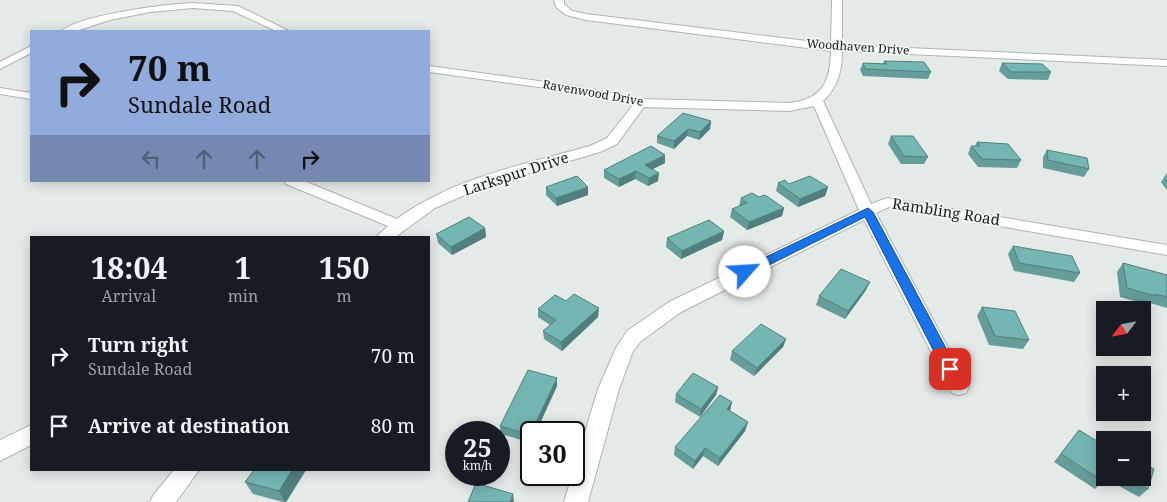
<!DOCTYPE html>
<html lang="en">
<head>
<meta charset="utf-8">
<style>
  :root { --surface:#171b24; --page:#20242c; --text:#f1f3f6; --muted:#9ea1a6 }
  body { margin:0; font-family:"Noto Serif",serif; background:var(--page); color:var(--text); height:100vh; display:flex; flex-direction:column; font-size:19px; white-space:nowrap }
  * { box-sizing:border-box; margin:0 }
  p { font-size:16px; color:var(--muted) }
  .icon { flex:none; width:28px; height:28px; fill:none; stroke:currentColor; stroke-width:2; stroke-linecap:round; stroke-linejoin:round }
  .map { position:relative; flex:1; overflow:hidden }
  .details { position:absolute; left:30px; top:236px; width:400px; height:235px; display:flex; flex-direction:column; background:var(--surface); border-radius:0px; box-shadow:0 2px 12px #0003 }
  .details>* { flex:none }
  .banner { position:absolute; left:30px; top:30px; width:400px; height:152px; border-radius:0px; box-shadow:0 2px 12px #0003; background:#92abdd; color:#111; overflow:hidden }
  .needle { width:32px; rotate:238deg }
  .fabs { position:absolute; left:1096px; top:301px; display:grid; gap:10px }
  .fabs a { display:grid; place-items:center; width:55px; height:55px; border-radius:0px; background:var(--surface); box-shadow:0 2px 12px #0003; font-size:25px }
  .speed { position:absolute; left:445px; top:421px; display:flex; gap:10px; font-size:25px; font-weight:700; text-align:center }
  .speed>* { display:grid; place-content:center; width:65px; height:65px; border-radius:50%; background:var(--surface); box-shadow:0 2px 12px #0003; line-height:1 }
  .speed small { font-size:12px; font-weight:400 }
  .speed .limit { border:2px solid #111; border-radius:8px; background:#fff; color:#111 }
  .pin { position:absolute; display:grid; place-items:center; width:42px; height:42px; color:#fff; margin:-21px; border-radius:10px; box-shadow:0 2px 8px #0006 }
  .me { position:absolute; width:55px; margin:-28px; rotate:64deg; stroke-linejoin:round; filter:drop-shadow(0 0 4px #0008) }
  .turn { display:flex; align-items:center; gap:18px; height:105px; padding:0 15px; font-size:22px }
  .turn .icon { width:65px; height:65px; stroke-width:2.5 }
  .turn b { display:block; font-size:35px; line-height:42px }
  .lanes { display:flex; align-items:center; height:48px; padding:0 15px; background:#0003; justify-content:center; gap:25px; direction:ltr }
  .lanes .off { opacity:.35 }
  .eta { display:flex; justify-content:space-evenly; align-items:center; height:85px; text-align:center }
  .eta b { font-size:30px; font-weight:700; line-height:35px }
  ul { padding:0; list-style:none }
  li { display:flex; align-items:center; gap:15px; height:70px; padding:0 15px }
  li div { flex:1 }
  li b { display:block; font-size:19px }
  li em { font-style:normal }
  .map>svg:first-child { display:block }
</style>
</head>
<body>
<div class="map">
<svg width="1167" height="502" viewBox="0 0 1167 502">
  <rect width="100%" height="100%" fill="#e3eae7"/>
  <g fill="none" stroke-linecap="round" stroke-linejoin="round">
    <defs>
      <path id="minor" d="M554,0H564V4L572,11L586,14L831,44L832,0H842V45L1167,60V66L842,51C842,71 838,87 823,101L871,204L887,198L1167,245V255L889,207L876,213L969,387L966,393L959,395L952,393L864,220L681,312L641,341L633,351L619,389L588,502H564L598,389L616,348L627,331L669,302L859,210L814,106L789,111L644,107L617,144L600,152L488,185L435,208L394,238H375L388,226L286,184L284,181H304L397,219C452,178 526,164 590,146L607,138L633,105L575,92L429,72V66L575,86L641,99L789,103C823,99 830,82 831,51L586,20L566,15L556,7Z
        M193,3L238,6L289,31H276L233,11L193,8L150,12L110,20L76,31H62C79,15 167,4 193,3Z
        M31,46V53L0,69V62Z
        M0,88L31,93V99L0,94Z
        M31,425V445L0,461V440Z
        M174,470H199L176,502H150L154,494Z"/>
    </defs>
    <use href="#minor" stroke="#adb4b2" stroke-width="2"/>
    <use href="#minor" fill="#fff" fill-rule="evenodd"/>
  </g>
  <path fill="#649d99" d="M884,61L931,72L928,79L863,76L860,70L863,63L883,64Z
    M1002,63L1051,72L1048,80L1008,79L999,71Z
    M711,121L710,129L699,140L687,136L674,149L657,143V136Z
    M891,136L928,157L924,164H901L888,144Z
    M977,142L1021,160L1017,168L978,167L968,154L971,146H975Z
    M1047,150L1089,169L1084,177L1043,168V157Z
    M665,163L652,169L658,181L648,186L635,179L619,187L604,178V170Z
    M1167,173V190L1161,182Z
    M778,183L789,184L828,187L825,196L798,207L776,191Z
    M546,187L588,195L557,206L546,195Z
    M759,197L784,208L782,216L747,230L730,217L732,209L739,206L741,198Z
    M485,228L486,237L452,255L438,243L436,234Z
    M724,231L722,240L681,259L666,247L667,238Z
    M1013,246L1080,273L1074,282L1014,271L1008,254Z
    M1123,263L1167,275V308L1150,303L1149,305L1120,297L1117,272Z
    M866,290L845,319L816,305L819,296Z
    M566,301L598,317L562,351L544,339L543,331L550,325L538,317V309Z
    M982,307L1029,340L1023,349L989,345L977,316Z
    M786,339L783,347L754,376L730,360L732,351Z
    M557,378V386L531,443L501,434L500,426Z
    M718,387L716,395L700,417L675,402L676,394Z
    M732,402L730,411L748,422L745,431L718,466L703,456L693,469L674,455L675,447Z
    M1079,430L1103,481L1095,489L1054,462L1072,439Z
    M254,470H306L286,502H283L253,494L245,482Z
    M1109,478H1142L1148,489L1139,497L1108,480Z"/>
  <path fill="#517f7d" d="M711,121L710,129L699,140L700,132Z
    M688,129L687,136L674,149V141Z
    M665,155V163L645,173V165Z
    M636,171L635,179L619,187V179Z
    M659,173L658,181L648,186L649,178Z
    M588,187V195L557,206L556,198Z
    M828,187L825,196L798,207L800,199Z
    M784,208L782,216L747,230L749,222Z
    M485,228L486,237L452,255L451,247Z
    M724,231L722,240L681,259L682,251Z
    M870,282L866,290L845,319L848,311Z
    M599,308L598,317L562,351L561,342Z
    M786,339L783,347L754,376L757,368Z
    M557,378V386L536,432H531Z
    M718,387L716,395L700,417L701,409Z
    M732,402L730,411L727,409Z
    M748,422L745,431L718,466L720,458Z
    M705,448L703,456L693,469L695,461Z
    M292,470H306L286,502H285L279,491Z
    M513,494L514,502H510Z"/>
  <path fill="#74b6b2" stroke="#517f7d" d="M884,61L924,62L931,72L865,69L863,63L887,64Z
    M1002,63L1042,64L1051,72H1011Z
    M683,113L711,121L700,132L688,129L674,141L657,136Z
    M891,136H913L928,157L904,156Z
    M977,142L1008,144L1021,160L982,159L971,146H980Z
    M651,146L665,155L645,165L659,173L649,178L636,171L619,179L604,170Z
    M1047,150L1087,158L1089,169L1048,160Z
    M577,176L588,187L556,198L546,187Z
    M810,176L828,187L800,199L778,183L785,180L789,184Z
    M752,193L759,197L765,195L784,208L749,222L732,209L747,203L741,198Z
    M469,217L485,228L451,247L436,234Z
    M709,220L724,231L682,251L667,238Z
    M1013,246L1072,256L1080,273L1019,263Z
    M1123,263L1167,275V297L1155,294V296L1127,288Z
    M841,269L870,282L848,311L819,296Z
    M574,294L599,308L561,342L543,331L556,320L538,309L555,295L566,301Z
    M982,307L1015,311L1029,340L995,336Z
    M761,324L786,339L757,368L732,351Z
    M528,370L557,378L530,435L500,426Z
    M693,373L718,387L701,409L676,394Z
    M720,395L732,402L727,409L748,422L720,458L705,448L695,461L675,447Z
    M1079,430L1105,446L1106,478L1103,481L1061,454Z
    M1142,463L1154,469L1148,489L1126,478H1142Z
    M254,470H292L279,491L245,482Z
    M476,483L513,494L510,502H468Z"/>
  <path fill="#1a73e8" stroke="#114b97" d="M868,208L873,212L955,365L957,369L955,373H945L865,217L749,275H741L739,272L741,269Z"/>
  <g text-anchor="middle" stroke-width="4" stroke-linejoin="round" paint-order="stroke">
    <g font-size="12" fill="#181b1a" stroke="#f0f7f4">
      <text transform="translate(858 47) rotate(4)" y="4">Woodhaven Drive</text>
      <text transform="translate(593 93) rotate(10)" y="4">Ravenwood Drive</text>
    </g>
    <g font-size="15" fill="#181b1a" stroke="#f0f7f4">
      <text transform="translate(516 174) rotate(-18)" y="5">Larkspur Drive</text>
      <text transform="translate(946 212) rotate(9)" y="5">Rambling Road</text>
    </g>
  </g>
</svg>
<div class="fabs">
<a><svg class="needle" viewBox="-14 -14 28 28"><path d="M0-13l5 13h-10z" fill="#e53935"/><path d="M0 13l5-13h-10z" fill="#9ea1a6"/></svg></a>
<a>+</a>
<a>−</a>
</div>
<div class="speed"><div>25<small>km/h</small></div><div class="limit">30</div></div>
<div class="pin" style="left:950px;top:369px;background:#d93025"><svg class="icon" aria-label="arrive" viewBox="0 0 24 24"><path d="M6 21V4h12l-3 4 3 4H6"/></svg></div>
<svg class="me" style="left:745px;top:272px" viewBox="-20 -20 40 40"><circle r="19" fill="#fff"/><path d="M0-13L10 11 0 6-10 11z" fill="#1a73e8"/></svg>
<div class="banner">
<div class="turn"><svg class="icon" aria-label="right" viewBox="0 0 24 24"><path d="M7 20v-9h11M14 6l5 5-5 5"/></svg><div><b>70 m</b>Sundale Road</div></div>
<div class="lanes"><svg class="icon off" aria-label="left" viewBox="0 0 24 24"><path d="M17 20v-9H6M10 6l-5 5 5 5"/></svg><svg class="icon off" aria-label="ahead" viewBox="0 0 24 24"><path d="M12 20V5M6 11l6-6 6 6"/></svg><svg class="icon off" aria-label="ahead" viewBox="0 0 24 24"><path d="M12 20V5M6 11l6-6 6 6"/></svg><svg class="icon" aria-label="right" viewBox="0 0 24 24"><path d="M7 20v-9h11M14 6l5 5-5 5"/></svg></div>
</div>
<section class="details">
<div class="eta">
<div><b>18:04</b><p>Arrival</p></div>
<div><b>1</b><p>min</p></div>
<div><b>150</b><p>m</p></div>
</div>
<ul>
<li><svg class="icon" aria-label="right" viewBox="0 0 24 24"><path d="M7 20v-9h11M14 6l5 5-5 5"/></svg><div><b>Turn right</b><p>Sundale Road</p></div><em>70 m</em></li>
<li><svg class="icon" aria-label="arrive" viewBox="0 0 24 24"><path d="M6 21V4h12l-3 4 3 4H6"/></svg><div><b>Arrive at destination</b></div><em>80 m</em></li>
</ul>
</section>
</div>
</body>
</html>
